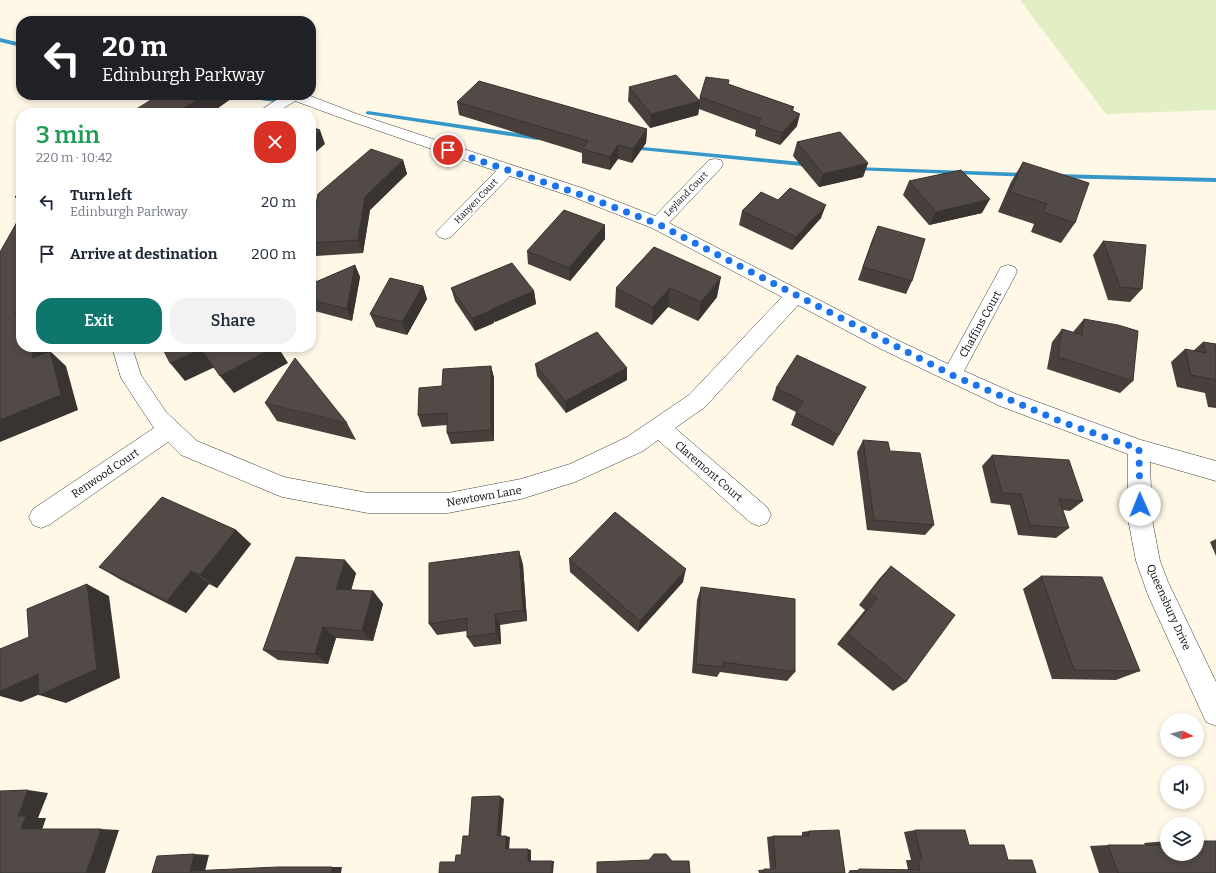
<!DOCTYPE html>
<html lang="en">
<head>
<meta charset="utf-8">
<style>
  :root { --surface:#fff; --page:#f2f2f3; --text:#1f2937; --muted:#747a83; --accent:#0f766e }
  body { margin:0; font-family:Bitter,serif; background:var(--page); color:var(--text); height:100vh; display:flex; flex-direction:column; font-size:15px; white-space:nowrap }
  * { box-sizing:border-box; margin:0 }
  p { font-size:13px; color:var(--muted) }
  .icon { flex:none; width:22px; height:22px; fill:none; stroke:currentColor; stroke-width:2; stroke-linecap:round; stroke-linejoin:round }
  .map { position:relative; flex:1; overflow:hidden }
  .details { position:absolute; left:16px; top:108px; width:300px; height:244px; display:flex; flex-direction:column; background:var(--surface); border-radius:16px; box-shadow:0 2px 6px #0003 }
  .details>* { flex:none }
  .top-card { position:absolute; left:16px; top:16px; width:300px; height:84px; border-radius:16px; box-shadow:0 2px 6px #0003; background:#202124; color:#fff; overflow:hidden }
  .needle { width:26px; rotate:96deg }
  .buttons { position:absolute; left:1160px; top:713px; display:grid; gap:8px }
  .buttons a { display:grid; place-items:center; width:44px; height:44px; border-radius:50%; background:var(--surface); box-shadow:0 2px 6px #0003; font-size:20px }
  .pin { position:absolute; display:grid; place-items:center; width:34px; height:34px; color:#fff; margin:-17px; border:2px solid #fff; border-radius:50%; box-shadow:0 1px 4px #0007 }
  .me { position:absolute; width:44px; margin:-22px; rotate:359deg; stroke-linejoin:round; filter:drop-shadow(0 0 3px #0008) }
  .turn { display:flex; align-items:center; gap:14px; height:84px; padding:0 20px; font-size:18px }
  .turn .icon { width:52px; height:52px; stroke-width:2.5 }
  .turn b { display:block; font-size:28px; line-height:34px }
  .round { display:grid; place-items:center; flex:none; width:42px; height:42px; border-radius:16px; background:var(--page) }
  .headline { display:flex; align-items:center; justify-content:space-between; height:68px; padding:0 20px }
  h1 { font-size:24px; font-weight:600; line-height:30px; color:#1e9e55 }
  .primary-button { display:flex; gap:8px; margin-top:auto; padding:8px 20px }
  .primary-button a { flex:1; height:46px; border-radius:16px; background:var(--accent); color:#fff; font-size:16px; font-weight:600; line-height:46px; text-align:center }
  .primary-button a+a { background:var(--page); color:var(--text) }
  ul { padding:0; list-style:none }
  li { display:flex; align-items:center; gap:12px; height:52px; padding:0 20px }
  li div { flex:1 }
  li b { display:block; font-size:15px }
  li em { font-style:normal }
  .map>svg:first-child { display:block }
</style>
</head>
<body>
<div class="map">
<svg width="1216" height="873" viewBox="0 0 1216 873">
  <rect width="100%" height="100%" fill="#fff8e7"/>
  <path fill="#e2eec4" d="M1020,0H1216V110L1106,114Z"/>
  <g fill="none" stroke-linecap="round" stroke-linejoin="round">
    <path fill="#3698c9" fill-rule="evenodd" d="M0,38L21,43V47L0,42Z
      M238,95H253L281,99L284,101L281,103L241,97Z
      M368,111L537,136L540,138L537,140L366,114V112Z
      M632,146L812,163L815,165L812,167L630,149V147Z
      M855,167L1028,173L1031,175L1028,177L853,170L852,169Z
      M1054,174L1216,178V182L1056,178L1053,176Z"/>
    <defs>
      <path id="minor" d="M284,95H308L357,114L585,189L655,216L709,160L715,159L721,160L723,164L721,168L669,223L895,339L948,364L1001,267L1008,265L1015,267L1017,272L964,371L1016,394L1141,440L1216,461V481L1150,462L1152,519L1160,561L1168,582L1216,682V726L1206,722L1148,595L1136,561L1128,519V454L1000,406L881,349L798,305L705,407L675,428L767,507L771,515L767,523L759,526L751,523L658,440L643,451L575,482L521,499L448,513H368L282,497L181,455L168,442L49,525L41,528L33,525L29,517L33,509L154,428L121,378L112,347H132L141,375L166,412L197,441L284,477L368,493H448L521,479L570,464L627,437L689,395L782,297L652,228L573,197L510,176L451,237L445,239L439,237L436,233L439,229L496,171L347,120L295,101L276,113H258L261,110Z"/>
    </defs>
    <use href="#minor" stroke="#3d3d3d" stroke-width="1"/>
    <use href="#minor" fill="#fff" fill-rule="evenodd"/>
  </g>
  <path fill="#47403c" d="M728,84L794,107L793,111L797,126L780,145L755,136L756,130L699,109L698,115L650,128L628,101L629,87L699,101L700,97Z
    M232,98L211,113H130Z
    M457,102L647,129L646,143L632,163L618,159L610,170L582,163V153L459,115Z
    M797,142L868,163L863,177L819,187L793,156Z
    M403,160L407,174L370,210L363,253L316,256L311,246V228Z
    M1023,162L1075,223L1061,243L1031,232L1034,224L998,212L1011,182Z
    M909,181L982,213L929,225L903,195Z
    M21,190V204L15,197Z
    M778,200L821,218L792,250L739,225L742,211Z
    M605,225V239L570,281L528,264L527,251Z
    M878,226L912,281L906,294L858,280L872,240Z
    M1103,241L1142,289L1130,302L1108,300L1093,255Z
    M654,247L717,297L698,321L668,307L652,325L615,307L616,288Z
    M355,265L360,277L352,321L311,310V284Z
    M423,286L427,299L407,335L376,327L370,314Z
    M451,288L534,291L536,304L495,322L494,321V323L475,331L455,301Z
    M1084,319L1133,381L1120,393L1047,369L1052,342L1062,329L1073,332Z
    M1203,342L1216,344V408L1208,407L1205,393L1177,387L1171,362L1185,349L1193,351Z
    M535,364L627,368V380L566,413L537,376Z
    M491,366L494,378V441L451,444L447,433V425L422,427L418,415L442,386Z
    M776,388L859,399L833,446L791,425L796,412L772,400Z
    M265,403L347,423L356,440L277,421Z
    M863,440L890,451L934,525L925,535L867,530L857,452Z
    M992,455L1083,501L1070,511L1063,510L1069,528L1056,538L1018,535L1010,505L991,503L982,466Z
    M236,530L251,544L217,588L209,584L186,613L121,580L99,567Z
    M1216,539V556L1210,542Z
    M519,551L523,565L527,621L500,625L501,644L474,647L467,637V631L437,635L429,624Z
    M569,559L683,582L638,632L570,572Z
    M891,566L906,682L893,691L837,644L865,610L859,605L879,579Z
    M356,573L351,590L373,591L383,604L373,641L336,638L328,664L278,660L263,650Z
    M1041,576L1140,671L1116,680L1052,679L1023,589Z
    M701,587L795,672L787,681L720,672L717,677L692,673L697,600Z
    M915,830L969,845L1008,860L1036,873H848L850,870H908L906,860H911L904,832Z
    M809,831L845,873H759L758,870L770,869L767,837L773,836H802V832Z
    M1167,841L1216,873H1099L1090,846L1108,845H1145L1144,843Z"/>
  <path fill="#393431" d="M204,95H231L232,98L211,113H179L178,112Z
    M700,101L698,115L650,128L651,114Z
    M173,110L175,113H170Z
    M800,114L797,126L780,145L782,133Z
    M647,129L646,143L632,163L633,149Z
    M320,130L325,144L311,156V137Z
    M618,145V159L610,170V157Z
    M403,160L407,174L370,210L363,253L358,240L365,197Z
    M868,163L863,177L819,187L823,174Z
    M990,199L982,213L929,225L936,212Z
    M826,205L821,218L792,250L796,237Z
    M605,225V239L570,281L569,268Z
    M355,265L360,277L352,321L347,309Z
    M721,277L717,297L698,321L701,302Z
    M423,286L427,299L407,335L402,322Z
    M670,288L668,307L652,325L653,307Z
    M534,291L536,304L495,322L492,309Z
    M21,302V319L15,314Z
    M492,308L494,323L475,331L472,318Z
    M33,347H52L51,352L66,366L78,410L0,442V420L32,358Z
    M274,347H278L288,363L234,393L220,376Z
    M201,349L215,367L185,381L170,363Z
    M491,366L494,378V441L491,430Z
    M627,368V380L566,413L565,401Z
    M236,530L251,544L217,588L200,575Z
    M519,551L523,565L527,621L523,610Z
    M345,560L356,573L348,601L336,589Z
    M686,569L683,582L638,632L640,621Z
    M191,571L209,584L186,613L167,601Z
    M87,584L109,596L120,678L66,703L39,695Z
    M373,591L383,604L373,641L362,631Z
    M495,614L500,625L501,644L496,633Z
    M323,627L336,638L328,664L315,654Z
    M38,674L64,684L21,702L0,696V691Z
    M28,790L48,793L38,818H46L42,830L21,829L18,816Z
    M500,796L504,799L501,837L497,836Z
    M101,829L119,830L105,873H86Z
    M506,836L510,837L509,850L506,849Z
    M528,849L531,850V862L528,861Z
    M194,854L209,855L205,871H190Z
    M552,861H554L553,873H551Z
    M332,867H342L341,873H331Z"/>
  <path fill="#524a46" stroke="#393431" d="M676,75L700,101L651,114L629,87Z
    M706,77L729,80L728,84L794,107L791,110L800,114L782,133L757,124L761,119L700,97Z
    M479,81L647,129L633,149L618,145L610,157L582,149L588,141L457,102Z
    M159,95H204L178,112L173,110L170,113H130Z
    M311,127L320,130L311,137Z
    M840,132L868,163L823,174L797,142Z
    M371,149L403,160L365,197L358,240L311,243V228L318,194Z
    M1023,162L1089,183L1075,223L1043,212L1047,204L1010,192Z
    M961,170L990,199L936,212L909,181Z
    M790,188L826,205L796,237L742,211L761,192L778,200Z
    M21,190V197H15Z
    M564,210L605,225L569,268L527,251Z
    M21,215V302L15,314L21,312V347H33L32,358L50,351L61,395L0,420V252Z
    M878,226L925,239L912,281L863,267Z
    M1103,241L1146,245L1142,289L1120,287Z
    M654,247L721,277L701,302L670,288L653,307L616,288Z
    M512,263L534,291L492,309V308V310L472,318L451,288Z
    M355,265L347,309L311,300V284Z
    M390,278L423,286L402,322L370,314Z
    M1084,319L1118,325L1138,331L1133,381L1058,357L1062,329L1082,335Z
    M597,332L627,368L565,401L535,364Z
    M1203,342L1216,344V380L1191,375L1185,349L1206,353Z
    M162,347H274L220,376L201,349L170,363Z
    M797,355L866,387L839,435L796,413L803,401L776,388Z
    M295,358L347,423L265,403Z
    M491,366V430L447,433V413L418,415L419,388L442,386L443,369Z
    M863,440L888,442L890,451L920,453L934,525L874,520Z
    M992,455L1069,460L1083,501L1059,499L1069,528L1030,525L1021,494L1002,493Z
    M162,497L236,530L200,575L191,571L167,601L99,567Z
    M615,512L686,569L640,621L569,559Z
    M519,551L523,610L495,614L496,633L467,637V618L429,624V563Z
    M296,557L345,560L336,589L373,591L362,631L323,627L315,654L263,650Z
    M891,566L955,615L906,682L848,634L877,598L870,592Z
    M1041,576L1102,577L1140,671L1074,670Z
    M87,584L97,669L39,695L38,674L0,691V649L29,637L27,609Z
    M701,587L795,599V672L723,662V667L696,664Z
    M28,790L18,816H26L21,829H101L86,873H0V791Z
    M500,796L497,836H506V849H528V861H552L551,873H439L440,862H455L456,855H461L463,836H469L472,797Z
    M839,830L845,873H764V869H776L773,836H809V831Z
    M915,830H965L969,845H1004L1008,860H1032L1036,873H857L859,869L920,870L918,860H922Z
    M1164,841H1167V854H1197V841H1216V873H1118L1108,845H1165Z
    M194,854L190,871L278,867H332L331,873H152L157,856Z
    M654,854H666L672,861H689L690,873H597V862L649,860Z"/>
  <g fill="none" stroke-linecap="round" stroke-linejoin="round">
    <path stroke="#1a73e8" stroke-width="7" stroke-dasharray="0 12.6" d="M448,150L579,194L658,224L952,375L1062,422L1139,449L1140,505"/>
  </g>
  <g text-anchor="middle" stroke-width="4" stroke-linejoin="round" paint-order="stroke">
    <g font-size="9" fill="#0a0a0a" stroke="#fff">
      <text transform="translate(686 194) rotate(-46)" y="3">Leyland Court</text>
      <text transform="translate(476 201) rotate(-46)" y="3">Hanyen Court</text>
    </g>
    <g font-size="11" fill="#0a0a0a" stroke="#fff">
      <text transform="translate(980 324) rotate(-61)" y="4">Chaffins Court</text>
      <text transform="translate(709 471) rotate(41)" y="4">Claremont Court</text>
      <text transform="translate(105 473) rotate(-34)" y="4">Renwood Court</text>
      <text transform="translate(484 496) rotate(-10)" y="4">Newtown Lane</text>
      <text transform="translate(1169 607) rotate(66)" y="4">Queensbury Drive</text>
    </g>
  </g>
</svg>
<div class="buttons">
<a><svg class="needle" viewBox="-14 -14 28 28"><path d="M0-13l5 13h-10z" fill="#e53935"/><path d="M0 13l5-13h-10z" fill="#747a83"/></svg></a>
<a><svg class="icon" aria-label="sound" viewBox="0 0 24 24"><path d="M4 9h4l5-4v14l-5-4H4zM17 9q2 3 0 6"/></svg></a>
<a><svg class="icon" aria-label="layers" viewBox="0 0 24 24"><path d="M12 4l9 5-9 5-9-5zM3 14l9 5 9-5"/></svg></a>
</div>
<div class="pin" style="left:448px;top:150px;background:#d93025"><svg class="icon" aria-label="arrive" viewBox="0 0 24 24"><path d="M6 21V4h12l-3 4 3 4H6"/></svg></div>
<svg class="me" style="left:1140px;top:505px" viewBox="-20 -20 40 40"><circle r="19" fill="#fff"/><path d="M0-13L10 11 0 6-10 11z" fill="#1a73e8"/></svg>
<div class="top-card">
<div class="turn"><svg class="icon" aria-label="left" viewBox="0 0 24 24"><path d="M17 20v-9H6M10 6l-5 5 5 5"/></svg><div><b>20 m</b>Edinburgh Parkway</div></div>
</div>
<section class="details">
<div class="headline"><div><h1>3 min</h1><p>220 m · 10:42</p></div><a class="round" style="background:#d93025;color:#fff"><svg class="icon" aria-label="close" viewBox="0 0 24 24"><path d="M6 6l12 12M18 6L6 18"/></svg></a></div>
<ul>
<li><svg class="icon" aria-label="left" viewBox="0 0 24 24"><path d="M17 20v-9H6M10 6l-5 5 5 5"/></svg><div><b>Turn left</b><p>Edinburgh Parkway</p></div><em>20 m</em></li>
<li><svg class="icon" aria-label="arrive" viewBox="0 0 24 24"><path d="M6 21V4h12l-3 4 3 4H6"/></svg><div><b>Arrive at destination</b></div><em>200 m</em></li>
</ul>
<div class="primary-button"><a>Exit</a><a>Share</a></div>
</section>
</div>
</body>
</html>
